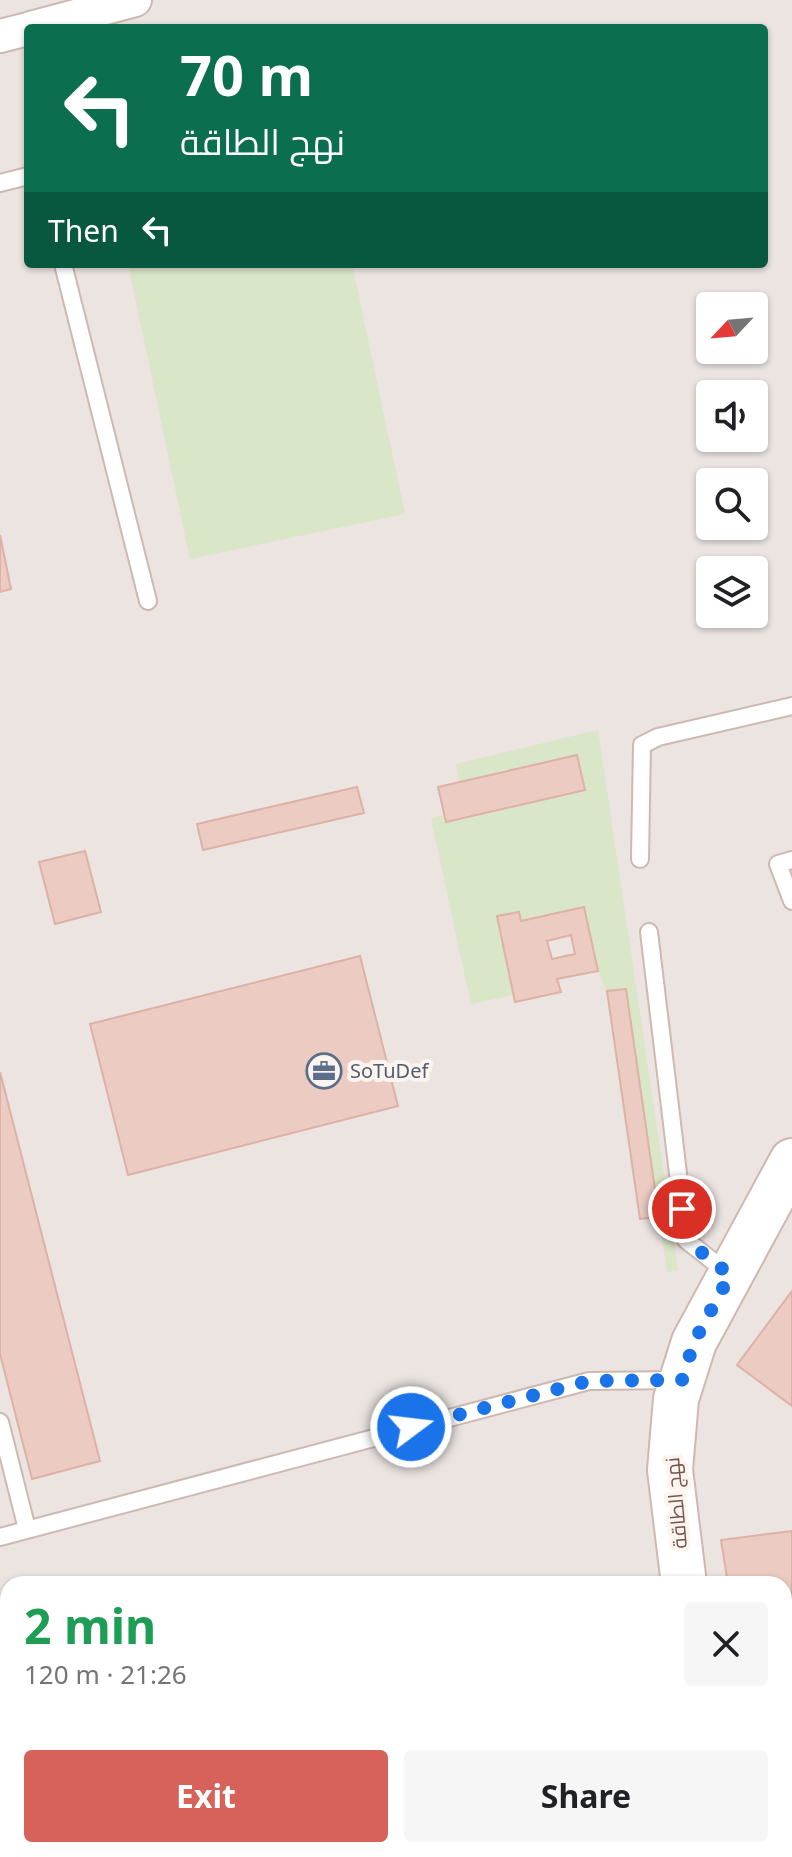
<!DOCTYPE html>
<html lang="en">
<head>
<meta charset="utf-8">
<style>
  :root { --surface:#fff; --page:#f6f6f6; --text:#202124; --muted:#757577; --accent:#d6625a }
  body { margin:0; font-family:"Noto Sans",Cairo,sans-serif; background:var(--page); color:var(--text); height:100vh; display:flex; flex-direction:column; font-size:30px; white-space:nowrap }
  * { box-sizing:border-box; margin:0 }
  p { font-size:26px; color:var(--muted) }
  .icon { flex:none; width:44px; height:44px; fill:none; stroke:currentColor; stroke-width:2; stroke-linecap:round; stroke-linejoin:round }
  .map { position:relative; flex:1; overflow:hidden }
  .panel { position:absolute; left:0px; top:1576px; width:792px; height:282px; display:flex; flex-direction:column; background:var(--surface); border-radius:24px 24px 0 0; box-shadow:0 2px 6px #0004 }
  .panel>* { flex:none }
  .top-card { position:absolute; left:24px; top:24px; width:744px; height:244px; border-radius:8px; box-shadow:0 2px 6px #0004; background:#0b6e4f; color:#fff; overflow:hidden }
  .needle { width:52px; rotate:244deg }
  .fabs { position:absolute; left:696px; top:292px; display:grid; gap:16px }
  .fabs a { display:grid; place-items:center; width:72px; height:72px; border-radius:8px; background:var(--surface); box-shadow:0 2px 6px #0004; font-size:40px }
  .pin { position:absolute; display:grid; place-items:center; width:68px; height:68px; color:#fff; margin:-34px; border:4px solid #fff; border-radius:50%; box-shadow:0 2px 8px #0007 }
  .me { position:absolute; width:88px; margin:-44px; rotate:75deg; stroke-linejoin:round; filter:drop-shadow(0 0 6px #0008) }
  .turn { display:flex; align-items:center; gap:28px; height:168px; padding:0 24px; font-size:36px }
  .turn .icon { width:104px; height:104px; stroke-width:2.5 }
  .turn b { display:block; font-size:56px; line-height:68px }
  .then { display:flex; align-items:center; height:76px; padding:0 24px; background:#0003; gap:16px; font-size:30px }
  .round { display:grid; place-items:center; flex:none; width:84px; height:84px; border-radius:8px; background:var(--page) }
  .summary { display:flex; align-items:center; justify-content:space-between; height:136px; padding:0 24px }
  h1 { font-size:48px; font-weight:700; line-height:60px; color:#1e9e55 }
  .cta { display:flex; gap:16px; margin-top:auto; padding:16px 24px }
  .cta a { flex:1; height:92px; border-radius:8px; background:var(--accent); color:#fff; font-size:32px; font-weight:700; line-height:92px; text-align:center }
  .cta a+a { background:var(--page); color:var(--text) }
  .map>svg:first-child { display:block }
</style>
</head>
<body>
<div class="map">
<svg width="792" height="1857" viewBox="0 0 792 1857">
  <rect width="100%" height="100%" fill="#faf0e8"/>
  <path fill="#ebe4e1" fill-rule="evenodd" d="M0,0H792V1857H0ZM28,28H764V264H28ZM710,306H754V350H710ZM710,394H754V438H710ZM710,482H754V526H710ZM710,570H754V614H710ZM8,1584H784V1850H8Z"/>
  <path fill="#d9e6c7" d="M128,264H352L405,514L190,559Z
    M598,730L678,1270L667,1272L626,989L607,991L598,971L583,907L521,921L519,912L497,916L514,995L471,1004L431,819L444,815L446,822L585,790L577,755L459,782L456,764Z"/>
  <path fill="#ecccc2" stroke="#ddb1a4" stroke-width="2" fill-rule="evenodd" d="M0,535L11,589L0,592Z
    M577,755L585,790L446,822L438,787Z
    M357,787L364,813L203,850L197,824Z
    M85,851L101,912L55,924L39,862Z
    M584,907L598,971L557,979L561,992L515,1002L497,916L519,912L521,921ZM571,935L575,954L552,959L547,941Z
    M360,956L398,1106L128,1175L90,1024Z
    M626,989L659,1217L640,1219L607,991Z
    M0,1072L100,1461L32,1479L0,1354Z
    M792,1291V1406L737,1365Z
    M792,1531V1698L784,1699V1584H728L721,1540Z
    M792,1711V1857H763L762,1850H784V1712Z
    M289,1850H481L482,1857H233Z"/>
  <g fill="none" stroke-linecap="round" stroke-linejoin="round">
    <defs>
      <path id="lane" d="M0,183L28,176
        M63,264L148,601
        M640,859L642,745L658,737L792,706
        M792,860L778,864L792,901
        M649,932L686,1240L729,1274
        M0,1422L27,1529
        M0,1537L589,1381L680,1380"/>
      <path id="street" d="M31,28L135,0
        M0,36L28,29"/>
      <path id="secondary" d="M684,1584L670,1470L676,1399L694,1342L792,1161
        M716,1850L717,1857"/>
    </defs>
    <use href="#lane" stroke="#cdb9b2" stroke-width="20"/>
    <use href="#street" stroke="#cdb9b2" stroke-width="36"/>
    <use href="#secondary" stroke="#cfb8af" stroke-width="48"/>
    <use href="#lane" stroke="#fff" stroke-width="16"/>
    <use href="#street" stroke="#fff" stroke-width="32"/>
    <use href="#secondary" stroke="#fff" stroke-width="44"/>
  </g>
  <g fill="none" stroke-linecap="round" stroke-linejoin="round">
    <path stroke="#1a73e8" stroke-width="14" stroke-dasharray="0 25.2" d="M411,1427L589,1381L682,1380L694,1342L730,1275L686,1240L682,1209"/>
  </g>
  <defs>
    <symbol id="office-ring" viewBox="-11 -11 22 22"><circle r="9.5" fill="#fdf4ed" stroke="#5c6f8a" stroke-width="1.5"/><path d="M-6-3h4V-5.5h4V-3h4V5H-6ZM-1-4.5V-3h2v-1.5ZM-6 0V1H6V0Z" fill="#5c6f8a"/></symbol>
  </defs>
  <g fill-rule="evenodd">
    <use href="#office-ring" x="304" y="1051" width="40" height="40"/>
  </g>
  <g text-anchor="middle" stroke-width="8" stroke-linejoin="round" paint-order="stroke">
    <g font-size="20" fill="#4e5e75" stroke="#fdf4ed" text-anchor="start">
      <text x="350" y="1078">SoTuDef</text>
    </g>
    <g font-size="20" fill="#71554e" stroke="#fdf4ed">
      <text transform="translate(676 1503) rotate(-95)" y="7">نهج الطاقة</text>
    </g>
  </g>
</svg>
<div class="fabs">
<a><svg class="needle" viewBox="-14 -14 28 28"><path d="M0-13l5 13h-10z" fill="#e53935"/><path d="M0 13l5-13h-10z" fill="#757577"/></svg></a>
<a><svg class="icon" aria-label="sound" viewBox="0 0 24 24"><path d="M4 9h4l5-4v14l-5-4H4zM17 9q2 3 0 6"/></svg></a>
<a><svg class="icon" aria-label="search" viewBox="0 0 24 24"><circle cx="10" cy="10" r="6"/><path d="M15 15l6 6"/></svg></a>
<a><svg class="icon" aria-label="layers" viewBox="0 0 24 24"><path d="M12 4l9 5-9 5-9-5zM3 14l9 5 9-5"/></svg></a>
</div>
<div class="pin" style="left:682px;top:1209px;background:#d93025"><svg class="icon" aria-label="arrive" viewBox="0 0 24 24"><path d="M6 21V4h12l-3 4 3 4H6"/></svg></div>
<svg class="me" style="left:411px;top:1427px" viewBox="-20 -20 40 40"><circle r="17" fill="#1a73e8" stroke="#fff" stroke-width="3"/><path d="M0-11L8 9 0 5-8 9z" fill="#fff"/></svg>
<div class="top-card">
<div class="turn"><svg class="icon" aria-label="left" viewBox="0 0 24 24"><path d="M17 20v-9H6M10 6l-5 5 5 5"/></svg><div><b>70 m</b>نهج الطاقة</div></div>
<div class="then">Then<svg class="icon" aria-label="left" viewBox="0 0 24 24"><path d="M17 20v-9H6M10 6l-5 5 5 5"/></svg></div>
</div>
<section class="panel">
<div class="summary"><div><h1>2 min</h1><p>120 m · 21:26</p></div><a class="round"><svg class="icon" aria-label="close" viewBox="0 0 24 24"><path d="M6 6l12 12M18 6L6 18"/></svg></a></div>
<div class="cta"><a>Exit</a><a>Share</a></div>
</section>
</div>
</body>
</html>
